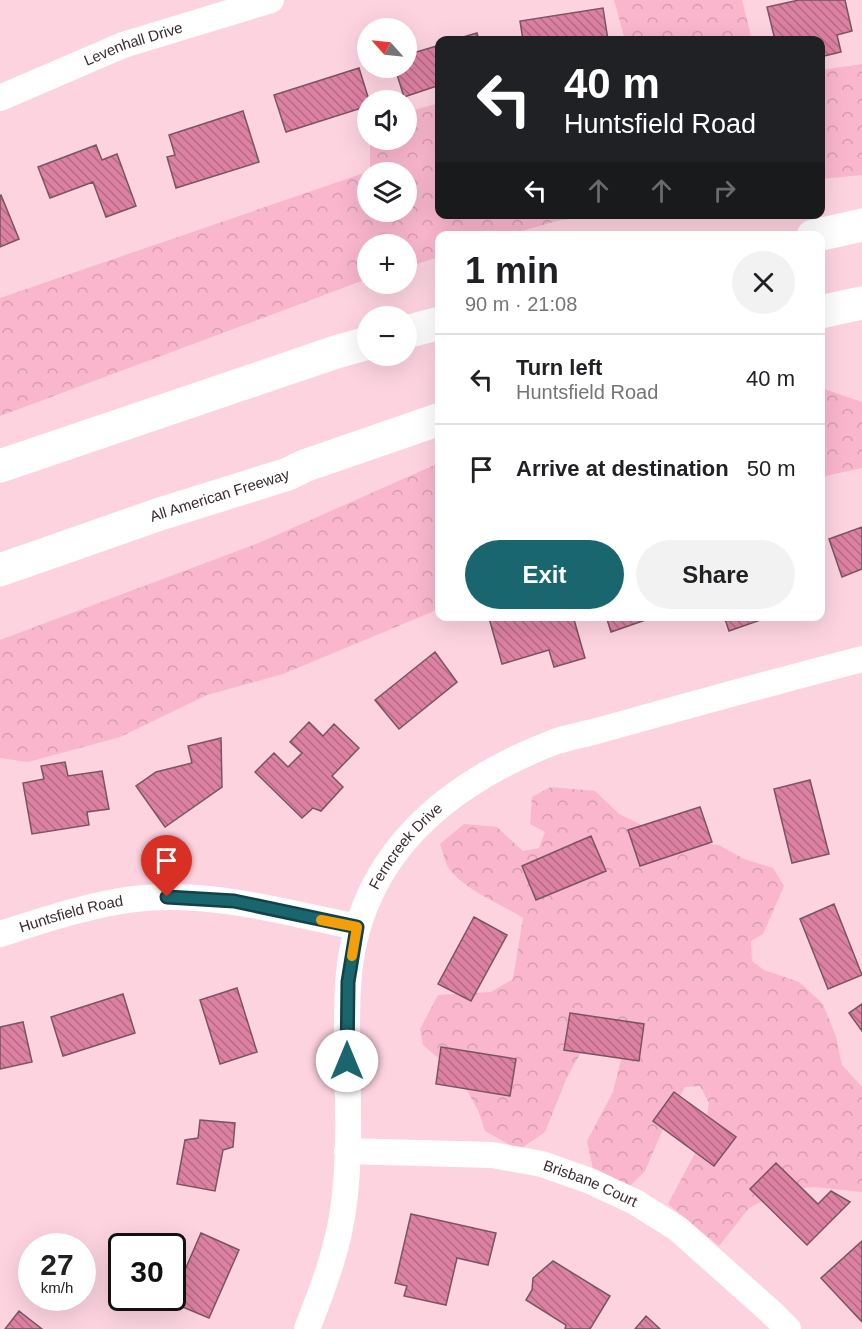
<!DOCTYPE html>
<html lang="en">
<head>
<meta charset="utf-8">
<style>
  :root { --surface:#fff; --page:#f2f2f2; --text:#202124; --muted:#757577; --line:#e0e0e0; --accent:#1a666f }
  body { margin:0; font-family:Helvetica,sans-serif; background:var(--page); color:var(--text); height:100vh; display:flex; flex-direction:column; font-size:22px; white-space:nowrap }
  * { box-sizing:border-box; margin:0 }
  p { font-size:20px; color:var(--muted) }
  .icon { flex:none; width:33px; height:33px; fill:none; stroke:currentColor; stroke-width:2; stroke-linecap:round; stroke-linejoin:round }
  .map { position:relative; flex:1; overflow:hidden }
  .panel { position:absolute; left:435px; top:231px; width:390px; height:390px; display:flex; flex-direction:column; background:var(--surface); border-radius:12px; box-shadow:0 6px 24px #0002 }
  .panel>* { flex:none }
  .top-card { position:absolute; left:435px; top:36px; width:390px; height:183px; border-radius:12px; box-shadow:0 6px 24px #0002; background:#202124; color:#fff; overflow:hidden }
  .needle { width:39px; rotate:297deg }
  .controls { position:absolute; left:357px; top:18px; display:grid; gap:12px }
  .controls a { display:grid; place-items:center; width:60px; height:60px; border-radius:50%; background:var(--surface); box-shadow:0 6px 24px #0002; font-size:30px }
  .speed { position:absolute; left:18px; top:1233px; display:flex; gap:12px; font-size:30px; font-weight:700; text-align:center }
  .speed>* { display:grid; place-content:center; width:78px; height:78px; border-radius:50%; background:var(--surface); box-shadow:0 6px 24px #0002; line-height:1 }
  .speed small { font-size:15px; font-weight:400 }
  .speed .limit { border:3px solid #111; border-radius:9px; background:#fff; color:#111 }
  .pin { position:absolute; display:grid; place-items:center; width:51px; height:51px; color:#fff; margin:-62px -26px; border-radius:50% 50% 50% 0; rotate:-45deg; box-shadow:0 0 6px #0007 }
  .pin .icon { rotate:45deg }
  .me { position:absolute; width:66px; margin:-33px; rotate:0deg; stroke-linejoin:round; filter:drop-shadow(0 0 4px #0008) }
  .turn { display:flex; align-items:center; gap:21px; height:126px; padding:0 30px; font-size:27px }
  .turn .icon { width:78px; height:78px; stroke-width:2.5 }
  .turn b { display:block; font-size:42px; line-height:51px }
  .lanes { display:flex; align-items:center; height:57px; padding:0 30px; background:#0003; justify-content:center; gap:30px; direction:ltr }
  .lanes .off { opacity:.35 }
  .round { display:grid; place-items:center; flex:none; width:63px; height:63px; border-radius:32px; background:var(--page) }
  .summary { display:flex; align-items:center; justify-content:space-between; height:102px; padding:0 30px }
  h1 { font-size:36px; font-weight:600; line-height:45px }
  .cta { display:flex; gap:12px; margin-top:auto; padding:12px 30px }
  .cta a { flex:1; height:69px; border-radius:36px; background:var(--accent); color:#fff; font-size:24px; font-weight:600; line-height:69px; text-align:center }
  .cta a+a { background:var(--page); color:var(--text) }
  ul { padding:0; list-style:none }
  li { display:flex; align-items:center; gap:18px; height:90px; padding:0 30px; border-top:2px solid var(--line) }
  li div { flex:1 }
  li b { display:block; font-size:22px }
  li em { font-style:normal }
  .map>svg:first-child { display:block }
</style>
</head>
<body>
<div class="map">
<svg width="862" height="1329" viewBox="0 0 862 1329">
  <defs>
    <pattern id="forest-crowns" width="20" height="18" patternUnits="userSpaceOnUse" patternTransform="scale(1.5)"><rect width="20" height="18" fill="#f9b6cc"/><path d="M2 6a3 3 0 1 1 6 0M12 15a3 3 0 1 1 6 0" fill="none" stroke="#d69db0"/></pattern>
    <pattern id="building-back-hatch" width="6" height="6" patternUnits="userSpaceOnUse" patternTransform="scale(1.5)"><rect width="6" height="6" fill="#dd81a2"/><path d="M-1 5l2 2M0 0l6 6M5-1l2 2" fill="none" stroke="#b46a84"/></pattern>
  </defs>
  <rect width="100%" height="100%" fill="#fdd3e0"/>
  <path fill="url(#forest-crowns)" fill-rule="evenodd" d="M614,0H742L752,40H625Z
    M862,64V175L821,179V70Z
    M439,103L440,214L595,215L557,221L508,235L440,236L439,257L407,267L406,244H368L367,279L0,416V298L370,171V140H406L407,112ZM368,172H406V212H368Z
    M821,388L862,402V468L821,477Z
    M439,463V609L283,674L207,695L120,737L28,762L0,758V640L261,542Z
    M551,787L595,791L619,814L673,840L719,845L744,859L773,868L784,886L763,934L751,941L752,961L764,970L799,982L823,1004L836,1037L842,1065L862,1087V1192L814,1187L779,1191L748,1209L719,1246L668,1204L704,1136L709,1103L700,1086L685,1087L669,1115L645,1171L627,1189L593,1169L587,1141L613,1092L623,1052L587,1042L567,1077L545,1132L519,1150L485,1131L478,1110L458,1075L423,1045L420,1029L438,995L491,992L513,979L523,918C500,903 463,890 448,867C444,860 443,851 440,844L464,824L497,827L523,851L539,848L545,832L530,824L532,797Z"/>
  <path fill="url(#building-back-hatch)" stroke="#785560" stroke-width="1.5" d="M799,0H845L852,31L837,35L841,52L820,57V40H775L767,7Z
    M603,8L608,40H523L520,21Z
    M477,33L479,40H453Z
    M440,45V85L404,97L395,68H406V55Z
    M359,68L369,100L368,106L286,132L274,95Z
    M243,111L259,162L176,188L167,157L175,155L169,135Z
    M96,145L102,160L117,154L136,206L106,217L93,182L50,198L38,167Z
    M1,195L19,239L0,247V196Z
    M862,527V569L842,577L829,539Z
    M496,616H573L585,658L554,667L549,650L502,664L489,618Z
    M606,616H657L611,632Z
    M724,616H772L729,631Z
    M435,652L457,682L399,729L375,700Z
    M309,722L323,736L334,724L359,748L332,776L343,787L321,811L313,808L302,818L255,772L274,753L288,767L302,753L290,742Z
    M221,738L222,787L165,827L136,786L156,772L192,763L188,746Z
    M65,762L68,776L102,771L109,809L87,812L89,825L32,834L23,783L44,779L41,766Z
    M810,780L829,854L792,863L774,789Z
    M700,807L712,842L640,866L628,830Z
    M591,836L606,871L536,900L522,866Z
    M834,904L862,975L828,989L800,919Z
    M474,917L507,935L471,1001L438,984Z
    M237,988L257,1052L220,1064L200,1000Z
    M123,994L135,1033L63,1056L51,1017Z
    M862,1004V1031L849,1013Z
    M570,1013L644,1024L639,1061L564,1050Z
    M23,1022L32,1062L0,1069V1027Z
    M441,1047L516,1059L510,1096L436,1084Z
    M674,1092L736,1137L714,1166L653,1121Z
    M200,1120L235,1123L233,1147L223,1150L215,1191L177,1184L185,1140L198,1138Z
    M776,1163L818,1204L831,1191L850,1202L807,1245L750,1189Z
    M411,1214L496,1233L488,1265L457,1258L446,1305L404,1296L407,1286L395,1283Z
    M201,1233L239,1250L209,1318L171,1302Z
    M862,1241V1322L821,1278Z
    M553,1261L610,1296L590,1329H565L566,1325L526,1300L532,1290L533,1278Z
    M19,1311L42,1329H5Z
    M646,1316L660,1329H635Z"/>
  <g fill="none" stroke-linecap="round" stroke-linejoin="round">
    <g stroke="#fff" stroke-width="26">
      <path id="s1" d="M0,98L123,45L271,0"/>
      <path id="s2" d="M0,934C44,920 88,905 134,899C209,890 283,912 357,927"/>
      <path id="s3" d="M347,1151L492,1155L542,1164L590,1181L635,1202L678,1229L772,1313L788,1329"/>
      <path id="s4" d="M307,1329C323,1288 339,1247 344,1203C353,1131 344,1058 348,986C355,859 443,785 554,742C566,738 580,735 593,732C621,724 648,717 676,709C738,692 800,675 862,659"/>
    </g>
    <g stroke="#fff" stroke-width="33">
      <path d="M813,236L862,225"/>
      <path d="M820,312L862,303"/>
      <path d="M406,332L440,323"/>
      <path d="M0,466L336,352L368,343"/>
      <path id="s5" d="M0,570L160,514L288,474L304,466L440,419"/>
    </g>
  </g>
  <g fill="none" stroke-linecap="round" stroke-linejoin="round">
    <defs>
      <path id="route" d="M167,897L234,901L357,927L348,982L347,1061"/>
    </defs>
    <use href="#route" stroke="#114248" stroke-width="15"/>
    <use href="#route" stroke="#1a666f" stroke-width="10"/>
    <path stroke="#f59e0b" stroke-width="10" d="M321,920L357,927L352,956"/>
  </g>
  <g text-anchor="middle" stroke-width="4.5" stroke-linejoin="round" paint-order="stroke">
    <g font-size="15" fill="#3a2b30" stroke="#fff">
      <text dy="5" stroke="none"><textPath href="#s1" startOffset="144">Levenhall Drive</textPath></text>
      <text dy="5" stroke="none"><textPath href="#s5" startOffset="232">All American Freeway</textPath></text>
      <text dy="5" stroke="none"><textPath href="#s4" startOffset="504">Ferncreek Drive</textPath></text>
      <text dy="5" stroke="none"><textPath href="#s2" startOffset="74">Huntsfield Road</textPath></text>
      <text dy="5" stroke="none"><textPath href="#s3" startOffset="248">Brisbane Court</textPath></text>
    </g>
  </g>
</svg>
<div class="controls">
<a><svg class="needle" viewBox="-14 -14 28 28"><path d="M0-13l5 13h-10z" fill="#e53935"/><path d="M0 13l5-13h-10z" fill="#757577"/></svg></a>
<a><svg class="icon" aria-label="sound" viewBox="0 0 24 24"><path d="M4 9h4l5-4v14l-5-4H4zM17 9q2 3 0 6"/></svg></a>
<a><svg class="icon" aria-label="layers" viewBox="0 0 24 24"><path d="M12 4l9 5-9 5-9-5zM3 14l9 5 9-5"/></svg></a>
<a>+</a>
<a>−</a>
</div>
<div class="speed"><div>27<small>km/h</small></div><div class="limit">30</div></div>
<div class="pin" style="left:167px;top:897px;background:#d93025"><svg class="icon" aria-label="arrive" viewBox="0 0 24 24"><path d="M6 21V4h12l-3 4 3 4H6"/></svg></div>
<svg class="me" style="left:347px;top:1061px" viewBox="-20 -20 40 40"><circle r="19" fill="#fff"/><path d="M0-13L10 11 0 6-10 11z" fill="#1a666f"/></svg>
<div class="top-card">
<div class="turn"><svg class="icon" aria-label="left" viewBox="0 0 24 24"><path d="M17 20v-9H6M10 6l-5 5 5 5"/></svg><div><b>40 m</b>Huntsfield Road</div></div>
<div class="lanes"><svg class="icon" aria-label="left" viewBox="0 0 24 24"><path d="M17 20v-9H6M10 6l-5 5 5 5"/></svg><svg class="icon off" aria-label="ahead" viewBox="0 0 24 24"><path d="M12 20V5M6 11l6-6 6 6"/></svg><svg class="icon off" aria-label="ahead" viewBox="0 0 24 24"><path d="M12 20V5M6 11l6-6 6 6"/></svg><svg class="icon off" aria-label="right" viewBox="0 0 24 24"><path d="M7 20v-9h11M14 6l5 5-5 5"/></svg></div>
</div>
<section class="panel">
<div class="summary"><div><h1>1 min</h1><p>90 m · 21:08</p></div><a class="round"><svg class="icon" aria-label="close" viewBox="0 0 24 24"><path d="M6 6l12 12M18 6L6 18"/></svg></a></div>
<ul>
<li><svg class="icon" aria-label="left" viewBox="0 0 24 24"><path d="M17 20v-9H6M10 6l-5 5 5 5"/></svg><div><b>Turn left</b><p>Huntsfield Road</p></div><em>40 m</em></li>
<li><svg class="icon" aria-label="arrive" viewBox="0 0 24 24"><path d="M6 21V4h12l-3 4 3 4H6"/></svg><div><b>Arrive at destination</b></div><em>50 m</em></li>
</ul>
<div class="cta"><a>Exit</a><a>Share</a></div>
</section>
</div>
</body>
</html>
